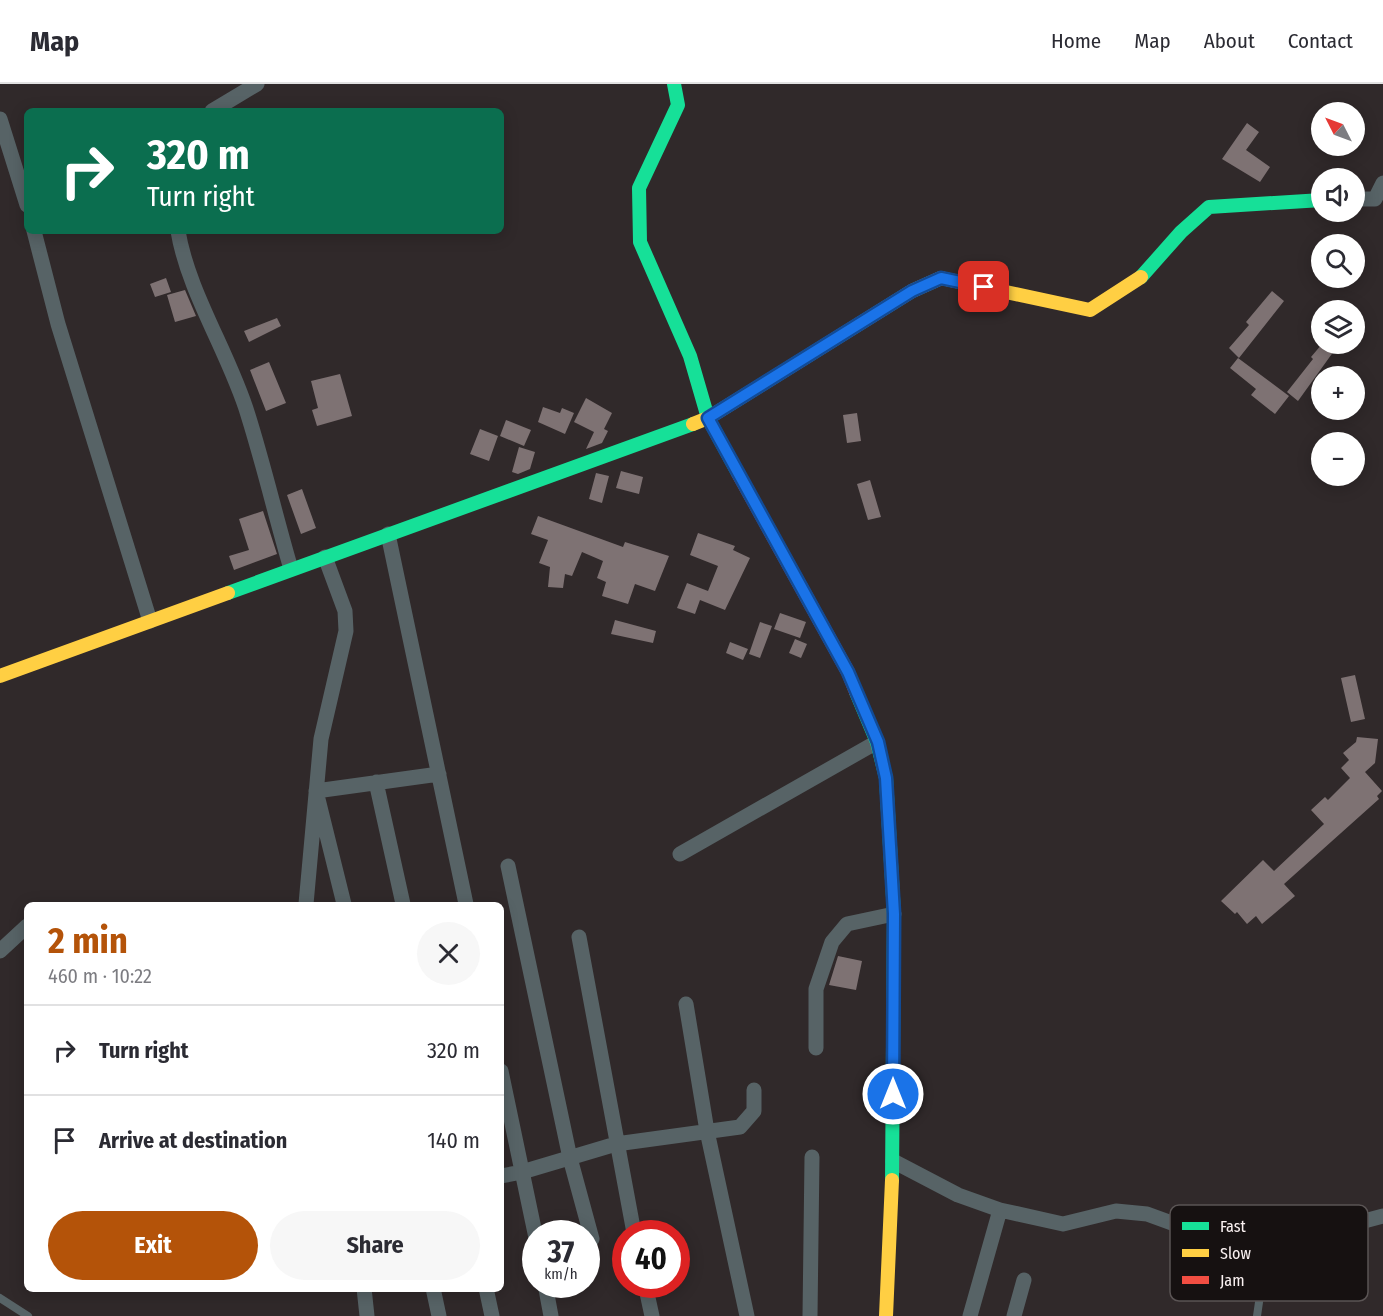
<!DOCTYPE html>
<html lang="en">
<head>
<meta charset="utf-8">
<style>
  :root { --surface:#fff; --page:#f7f7f7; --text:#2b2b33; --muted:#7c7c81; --line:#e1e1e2; --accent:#b45309 }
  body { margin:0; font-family:"Fira Sans Condensed",sans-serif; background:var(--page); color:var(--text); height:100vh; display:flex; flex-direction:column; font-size:22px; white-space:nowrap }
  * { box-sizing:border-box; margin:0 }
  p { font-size:20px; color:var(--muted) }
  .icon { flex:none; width:33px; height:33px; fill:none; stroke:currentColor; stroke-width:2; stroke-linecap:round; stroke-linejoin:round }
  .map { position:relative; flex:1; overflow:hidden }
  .side { position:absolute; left:24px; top:818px; width:480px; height:390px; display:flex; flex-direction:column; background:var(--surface); border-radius:9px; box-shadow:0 3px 15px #0003 }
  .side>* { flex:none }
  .banner { position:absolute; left:24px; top:24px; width:480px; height:126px; border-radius:9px; box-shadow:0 3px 15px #0003; background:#0b6e4f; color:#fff; overflow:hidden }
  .needle { width:39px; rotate:312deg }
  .buttons { position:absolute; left:1311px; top:18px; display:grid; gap:12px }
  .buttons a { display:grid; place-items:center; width:54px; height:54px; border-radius:50%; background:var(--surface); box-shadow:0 3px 15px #0003; font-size:30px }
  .speed { position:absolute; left:522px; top:1136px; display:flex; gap:12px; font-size:30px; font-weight:700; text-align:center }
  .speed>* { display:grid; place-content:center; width:78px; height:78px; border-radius:50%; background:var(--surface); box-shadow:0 3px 15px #0003; line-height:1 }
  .speed small { font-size:15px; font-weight:400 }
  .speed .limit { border:9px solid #d22; background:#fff; color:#111 }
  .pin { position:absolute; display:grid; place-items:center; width:51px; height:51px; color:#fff; margin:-26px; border-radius:12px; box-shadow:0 3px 9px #0006 }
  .me { position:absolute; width:66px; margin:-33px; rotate:0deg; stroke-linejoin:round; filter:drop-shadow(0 0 4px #0008) }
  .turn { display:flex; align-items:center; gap:21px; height:126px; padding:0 24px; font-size:27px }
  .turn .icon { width:78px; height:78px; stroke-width:2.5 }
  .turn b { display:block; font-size:42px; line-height:51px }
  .round { display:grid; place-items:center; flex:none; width:63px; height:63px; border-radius:32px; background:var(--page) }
  .head { display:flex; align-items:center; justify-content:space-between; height:102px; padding:0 24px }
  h1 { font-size:36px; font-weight:700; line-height:45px; color:var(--accent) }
  .button { display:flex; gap:12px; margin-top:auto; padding:12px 24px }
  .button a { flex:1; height:69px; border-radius:36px; background:var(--accent); color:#fff; font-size:24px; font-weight:700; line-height:69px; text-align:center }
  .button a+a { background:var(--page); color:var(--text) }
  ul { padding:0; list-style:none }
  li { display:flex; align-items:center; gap:18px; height:90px; padding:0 24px; border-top:2px solid var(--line) }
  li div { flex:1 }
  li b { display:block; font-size:22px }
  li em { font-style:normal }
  header { display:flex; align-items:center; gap:36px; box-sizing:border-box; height:84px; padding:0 30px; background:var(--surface); border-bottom:2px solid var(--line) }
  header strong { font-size:28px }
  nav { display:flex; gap:33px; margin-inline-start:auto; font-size:21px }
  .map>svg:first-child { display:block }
</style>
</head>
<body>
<header>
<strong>Map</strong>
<nav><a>Home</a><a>Map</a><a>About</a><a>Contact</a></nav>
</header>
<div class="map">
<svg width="1383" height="1232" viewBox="0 0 1383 1232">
  <rect width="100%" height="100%" fill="#30292a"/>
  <path fill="#7e7273" d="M1247,39L1259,48L1246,66L1270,83L1260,98L1222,75Z
    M166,194L171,208L155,213L150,200Z
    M185,206L196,232L175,238L167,211Z
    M1272,207L1284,217L1239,274L1229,264L1249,241L1246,238Z
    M277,234L281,242L249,258L244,247Z
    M1322,260H1339L1298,317L1287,308L1313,275L1311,273Z
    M1238,274L1289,312L1275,330L1251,311L1256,305L1230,284Z
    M269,278L286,319L266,327L250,286Z
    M340,290L352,332L317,342L312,326L318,324L311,297Z
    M586,314L612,329L604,345L608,347L602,359L586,365L594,348L574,338Z
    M543,323L560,329L562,324L574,329L565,350L538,338Z
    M857,329L861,357L847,359L843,331Z
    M506,336L531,346L524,362L500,352Z
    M480,345L498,352L489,377L470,370Z
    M519,363L535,368L530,385L518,390L512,388Z
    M621,387L643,393L639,410L616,404Z
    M596,389L609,392L602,419L589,415Z
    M870,396L881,433L868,436L857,400Z
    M302,405L316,444L301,450L287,411Z
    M263,427L277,470L234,486L229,472L249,466L239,435Z
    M538,432L623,463L625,458L669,472L655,507L635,500L628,520L602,512L606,498L597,494L603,477L582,468L572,492L565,490L563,504L548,503L550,483L539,479L548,456L531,450Z
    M698,449L735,462L733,466L750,474L725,526L700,516L695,530L677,524L687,499L708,507L718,482L690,471Z
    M780,529L806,538L800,554L774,545Z
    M615,536L656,547L653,559L611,550Z
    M760,538L772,542L760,574L749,570Z
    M795,555L807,560L801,574L789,569Z
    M730,558L748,565L743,576L726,569Z
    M1355,591L1365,635L1351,638L1341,594Z
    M1357,653L1378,655L1375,679L1365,688L1382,707L1377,712L1379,715L1284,800L1295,812L1262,840L1256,832L1247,840L1237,828L1235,830L1221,817L1263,776L1274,787L1324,740L1311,726L1325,713L1328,716L1350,694L1341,684L1349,676L1343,669L1356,658Z
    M838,872L862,877L856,906L829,901Z"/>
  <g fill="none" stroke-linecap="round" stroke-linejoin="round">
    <path stroke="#576366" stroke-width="8" d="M0,1214L28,1232
      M1257,1232L1267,1163"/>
    <path stroke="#576366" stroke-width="15" d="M212,27L257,0
      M0,35L27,121
      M1354,115H1375L1383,99
      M34,147L58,240L150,537
      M178,147C188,208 230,271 248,331C264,382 276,434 291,485
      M388,450L466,820
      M376,698L403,820
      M680,770L877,658
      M508,782L570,1074L592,1155
      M306,820L321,655L346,547L345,527L325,473
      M344,820L316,707L439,690
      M579,853L634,1149
      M0,867L27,842
      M686,920L707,1047L747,1232
      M816,964V905L832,858L847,840L894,830
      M501,987L536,1154
      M893,1077L958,1111L1000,1126L1063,1140L1116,1127L1147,1130L1232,1161L1267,1163L1383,1132
      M501,1092L522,1088L616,1060L740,1043L754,1027V1006
      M545,1200L551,1232
      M645,1200L652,1232
      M364,1204L367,1232
      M433,1204L439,1232
      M486,1204L492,1232
      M810,1232L812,1073
      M970,1232L1000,1126
      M1014,1232L1024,1196"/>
    <path stroke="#16e098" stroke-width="14" d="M674,0L678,21L639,104L640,158L690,272L708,334L738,389
      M1141,193L1181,148L1209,123L1322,116
      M228,509L693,340
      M856,608L877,658L886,694L894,830L892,1096"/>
    <path stroke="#ffcf43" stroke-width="14" d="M693,340L708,334L912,207L941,194L1090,226L1141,193
      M0,592L228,509
      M886,1232L892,1096"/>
    <path stroke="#f24e42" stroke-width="14" d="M738,389L848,588L856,608"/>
  </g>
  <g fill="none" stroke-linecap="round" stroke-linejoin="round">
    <defs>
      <path id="route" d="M893,1010L894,830L886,694L878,658L848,588L708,334L912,207L941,194L984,203"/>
    </defs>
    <use href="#route" stroke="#114b97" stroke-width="15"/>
    <use href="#route" stroke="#1a73e8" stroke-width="10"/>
  </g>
  <rect x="1170" y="1121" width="198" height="96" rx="9" fill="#161111" stroke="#5a5454" stroke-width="1.5"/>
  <rect x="1182" y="1138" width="27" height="8" fill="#16e098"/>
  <rect x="1182" y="1165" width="27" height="8" fill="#ffcf43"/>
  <rect x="1182" y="1192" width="27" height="8" fill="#f24e42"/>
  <g font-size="16" fill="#faf1f1">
    <text x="1220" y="1148">Fast</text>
    <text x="1220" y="1175">Slow</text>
    <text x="1220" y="1202">Jam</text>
  </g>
</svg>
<div class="buttons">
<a><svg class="needle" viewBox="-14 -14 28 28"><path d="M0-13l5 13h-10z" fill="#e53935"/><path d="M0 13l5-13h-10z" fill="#7c7c81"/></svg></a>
<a><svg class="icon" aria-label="sound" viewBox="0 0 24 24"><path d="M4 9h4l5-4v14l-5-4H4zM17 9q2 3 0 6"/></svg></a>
<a><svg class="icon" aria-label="search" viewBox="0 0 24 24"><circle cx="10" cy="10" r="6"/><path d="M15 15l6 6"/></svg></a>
<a><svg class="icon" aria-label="layers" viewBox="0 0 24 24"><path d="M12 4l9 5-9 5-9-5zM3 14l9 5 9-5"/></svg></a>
<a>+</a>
<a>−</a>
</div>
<div class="speed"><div>37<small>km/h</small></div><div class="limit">40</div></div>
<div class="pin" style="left:984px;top:203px;background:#d93025"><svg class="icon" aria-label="arrive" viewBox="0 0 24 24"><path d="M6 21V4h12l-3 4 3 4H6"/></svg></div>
<svg class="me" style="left:893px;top:1010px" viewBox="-20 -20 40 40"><circle r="17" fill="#1a73e8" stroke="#fff" stroke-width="3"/><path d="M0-11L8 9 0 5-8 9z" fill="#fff"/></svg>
<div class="banner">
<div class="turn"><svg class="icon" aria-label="right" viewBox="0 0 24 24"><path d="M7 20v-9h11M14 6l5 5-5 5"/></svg><div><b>320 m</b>Turn right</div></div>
</div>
<section class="side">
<div class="head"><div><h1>2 min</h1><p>460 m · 10:22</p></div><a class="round"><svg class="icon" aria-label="close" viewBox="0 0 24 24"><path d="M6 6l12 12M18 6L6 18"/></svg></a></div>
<ul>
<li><svg class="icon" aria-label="right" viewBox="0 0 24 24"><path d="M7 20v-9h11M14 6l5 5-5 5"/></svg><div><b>Turn right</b></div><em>320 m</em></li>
<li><svg class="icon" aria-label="arrive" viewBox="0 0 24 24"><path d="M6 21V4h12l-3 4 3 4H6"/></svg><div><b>Arrive at destination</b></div><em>140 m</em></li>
</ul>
<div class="button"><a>Exit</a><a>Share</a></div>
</section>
</div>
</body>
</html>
